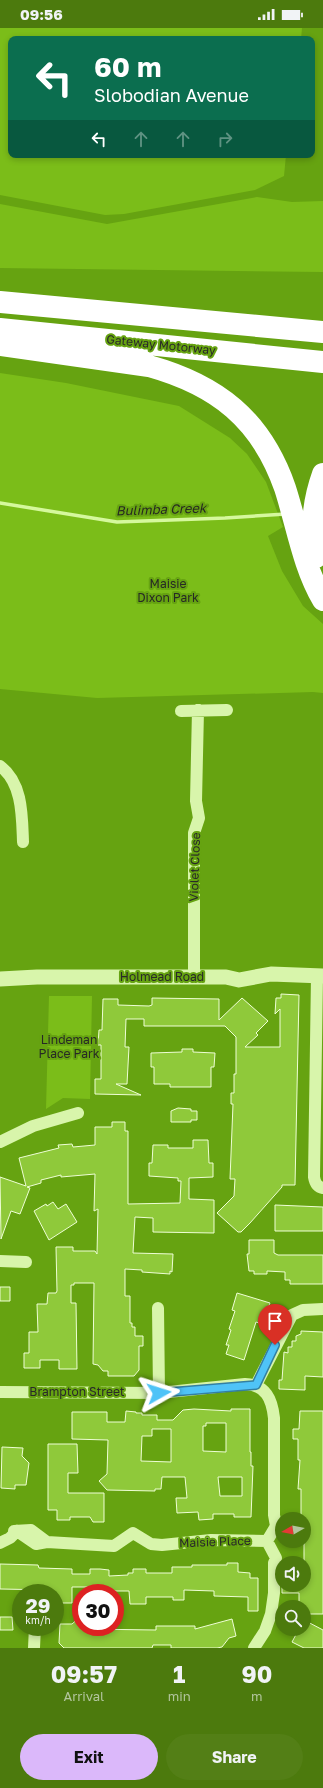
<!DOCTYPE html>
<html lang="en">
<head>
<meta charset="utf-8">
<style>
  :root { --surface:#4c7a0d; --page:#537f16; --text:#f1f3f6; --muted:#b2c59d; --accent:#dbb8fa }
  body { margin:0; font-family:"Golos Text",sans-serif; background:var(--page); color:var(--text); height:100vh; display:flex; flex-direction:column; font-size:15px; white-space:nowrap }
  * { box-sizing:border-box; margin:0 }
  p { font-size:13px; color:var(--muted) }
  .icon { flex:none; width:22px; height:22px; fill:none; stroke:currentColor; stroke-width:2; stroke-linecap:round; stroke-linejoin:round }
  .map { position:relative; height:1620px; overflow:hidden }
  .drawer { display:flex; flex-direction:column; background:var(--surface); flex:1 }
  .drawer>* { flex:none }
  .top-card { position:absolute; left:8px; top:8px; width:307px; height:122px; border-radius:8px; box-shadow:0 2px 6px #0003; background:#0b6e4f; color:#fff; overflow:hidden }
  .needle { width:26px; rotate:261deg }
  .controls { position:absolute; left:275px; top:1484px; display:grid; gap:8px }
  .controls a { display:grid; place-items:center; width:36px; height:36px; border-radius:50%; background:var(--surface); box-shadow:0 2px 6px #0003; font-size:20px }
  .speed { position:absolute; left:12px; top:1556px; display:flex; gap:8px; font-size:20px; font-weight:700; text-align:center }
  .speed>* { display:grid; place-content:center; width:52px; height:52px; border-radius:50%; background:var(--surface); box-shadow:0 2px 6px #0003; line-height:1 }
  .speed small { font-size:10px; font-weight:400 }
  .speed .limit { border:6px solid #d22; background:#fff; color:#111 }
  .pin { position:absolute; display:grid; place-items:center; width:34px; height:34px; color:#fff; margin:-41px -17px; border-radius:50% 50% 50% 0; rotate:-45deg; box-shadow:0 0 4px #0007 }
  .pin .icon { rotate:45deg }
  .me { position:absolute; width:44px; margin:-22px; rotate:84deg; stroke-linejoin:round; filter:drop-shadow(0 0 3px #0008) }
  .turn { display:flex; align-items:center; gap:14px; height:84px; padding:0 20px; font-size:18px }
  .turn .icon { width:52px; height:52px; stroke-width:2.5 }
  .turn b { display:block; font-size:28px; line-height:34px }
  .lanes { display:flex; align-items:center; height:38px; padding:0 20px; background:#0003; justify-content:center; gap:20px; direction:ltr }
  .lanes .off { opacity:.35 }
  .eta { display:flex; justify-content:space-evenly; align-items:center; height:68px; text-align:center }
  .eta b { font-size:24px; font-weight:700; line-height:28px }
  .button { display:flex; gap:8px; margin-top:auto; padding:8px 20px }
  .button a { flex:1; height:46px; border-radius:24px; background:var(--accent); color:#111; font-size:16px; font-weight:700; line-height:46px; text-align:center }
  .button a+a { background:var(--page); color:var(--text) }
  .status { display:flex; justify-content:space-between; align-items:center; height:28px; padding:0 20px; background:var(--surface); direction:ltr }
  .status svg { height:11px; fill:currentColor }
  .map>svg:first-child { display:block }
</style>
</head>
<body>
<div class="status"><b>09:56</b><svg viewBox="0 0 49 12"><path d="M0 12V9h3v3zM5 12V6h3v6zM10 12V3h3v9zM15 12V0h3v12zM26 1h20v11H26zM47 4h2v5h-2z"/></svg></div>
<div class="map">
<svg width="323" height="1620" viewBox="0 0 323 1620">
  <rect width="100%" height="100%" fill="#66a311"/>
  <path fill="#7bbd19" d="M0,0H302L301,11H11V127H286L284,148L255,162L124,186L105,187L0,167Z
    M257,169L292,174L323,173V244L0,240V176L107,196Z
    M0,345L66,355L179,378L230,410L247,426L266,454L283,499L268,508L282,543L303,578L323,596V665L313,664L97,670L0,661Z
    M49,968H92L90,1071L63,1070L46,1081Z"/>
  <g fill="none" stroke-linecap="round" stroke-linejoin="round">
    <path stroke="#d5f89d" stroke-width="3.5" d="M0,475L117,494L225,490L286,486"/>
  </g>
  <path fill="#8fc93a" stroke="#eefed5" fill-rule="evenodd" d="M281,966L299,967L295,1157H282V1159L250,1195L241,1204H238L217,1185L234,1168L235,1151H230L233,1076H231V1065H234V1046H236V1009L225,998H144V991H126L125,1019H129L127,1056H116L141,1067L95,1066V1051H101V1017H98L99,1002H102L103,971H118V977L149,978L152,977V970L219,971V992L242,970L268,993L256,1005L258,1007L245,1019H280V981L275,986L276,970H281Z
    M182,1021H193V1024L215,1025L214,1039H211V1059H170V1056H154V1039H151V1025L182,1024Z
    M178,1080L191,1081V1083H197V1092H191V1094H171V1083Z
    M112,1094H125V1103H128V1176L180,1175L181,1153H178V1150L149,1148V1135H152L153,1117H168V1120H193V1112H208L209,1135H213V1149L189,1150V1171L214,1172V1205L153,1204V1190L135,1189L133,1225L173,1226L172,1244L170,1243V1246L142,1244V1242L125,1241V1268H130V1295H132V1299H135V1308H143V1318H139V1342L134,1348H108V1343H103L98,1337L93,1336L94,1255H74V1257H71V1275H76L77,1341H59V1332H40V1340H24V1325H29V1304H38L37,1276H47L48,1265H56L57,1263L56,1219H73V1223H95L97,1226L98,1181L94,1183L95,1146L61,1149V1147L41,1152V1155L27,1159L30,1160L20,1186L11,1183L1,1211L0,1149L26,1158L19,1130L59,1120L58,1117L72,1116L73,1119L95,1117V1099H112Z
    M53,1174L58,1181L66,1176L77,1194L49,1212L34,1183L46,1176L47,1178Z
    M275,1177L323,1179V1203H275Z
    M249,1212H274V1225L278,1227H323V1256H290V1252H285V1244L267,1243V1246H254V1243H249L247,1226H249Z
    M0,1259H10V1273H0Z
    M237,1265L270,1275L262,1296L256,1294L244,1332L226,1326L229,1317H226L231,1302L229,1301L235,1283L232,1282Z
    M301,1303L323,1304V1349L305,1348V1362L279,1361V1352H282L284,1324L288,1325V1319H292V1313H296V1308L301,1306Z
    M194,1381L231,1383V1381H250V1424H251V1438H253L251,1489H234V1486H213V1491L199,1492L198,1484L177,1485L176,1470H187L185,1449H162L161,1461H155V1463L107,1462L99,1453L107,1446L108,1412L72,1411V1384H107V1394H125L126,1383L136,1384V1385H142V1387H157V1392H173L183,1382ZM206,1395H226V1424L203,1423V1398H206ZM152,1401H171V1434L141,1433L142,1408H152ZM218,1449H242V1468H220Z
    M300,1383H323V1586H304V1579H299V1565H282V1557H304V1491H301V1461H298L300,1432H298V1411H293V1401H299Z
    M48,1416H77L78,1445H68V1465H104V1494H93L90,1489H70V1492H57V1482H48Z
    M2,1419L23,1420L22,1428L29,1435L26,1457H15V1461L1,1460Z
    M227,1535H238V1544L250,1545V1550H258V1583H248V1569L214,1568V1563L184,1562V1572H173V1569H146V1576H130L129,1563H107L99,1565V1562H94V1559H72V1575H60V1571H55V1565H52V1562L0,1561V1536L38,1537L39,1540L72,1541V1546H90V1541H100L109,1542V1548L128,1547V1545H133V1541H146V1545H172V1539H192V1537H227Z
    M81,1588V1599H83V1601L156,1602V1598H195V1601L232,1591L236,1608L229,1610L222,1619L217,1620H171V1617H153L152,1620H64L59,1615L60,1596H72Z
    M0,1589H12L13,1602H0Z
    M304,1592L323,1602V1620H304L292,1614L299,1601H304Z"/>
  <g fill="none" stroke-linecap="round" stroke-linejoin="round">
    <path stroke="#d8f5ab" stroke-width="12" d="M181,683L227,682
      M0,738C23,755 22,789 23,814
      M317,948L314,1149C315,1155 317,1159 323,1160
      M194,949V805L199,790L196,773L198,682
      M0,1114L33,1098L78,1085
      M0,1233L26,1234
      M158,1280L159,1365
      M256,1357L292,1287L303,1282L323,1281
      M0,1364L159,1365L245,1356C266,1357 272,1371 274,1390V1487L276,1498L267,1513L276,1530L274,1535V1565L271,1586L265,1603L254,1620
      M14,1503L31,1502L47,1514
      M0,1515L10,1510L17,1503L36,1516L47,1514L114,1518L133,1505L151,1516L162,1517L211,1512L267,1513
      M34,1620L35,1599"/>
    <path stroke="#d8f5ab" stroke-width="15" d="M0,951L37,949H226L239,952L271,946L323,948"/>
    <path stroke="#fff" stroke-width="22" d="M0,274L323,304
      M0,301L323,334
      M0,317L149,338C217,357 261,391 285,460C297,497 303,538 323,572
      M316,529C310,500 313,474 323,446"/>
  </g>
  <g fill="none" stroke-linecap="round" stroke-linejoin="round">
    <defs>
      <path id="route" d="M159,1365L256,1357L275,1317"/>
    </defs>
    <use href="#route" stroke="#337fa1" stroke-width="10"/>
    <use href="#route" stroke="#4fc3f7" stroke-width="7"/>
  </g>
  <g text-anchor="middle" stroke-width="4" stroke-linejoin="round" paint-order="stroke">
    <g font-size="12" fill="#292929" stroke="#66a311">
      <text transform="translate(161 317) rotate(6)" y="4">Gateway Motorway</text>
      <text transform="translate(195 839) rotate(-88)" y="4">Violet Close</text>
      <text x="162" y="953">Holmead Road</text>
      <text x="77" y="1368">Brampton Street</text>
      <text transform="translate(215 1514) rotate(-2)" y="4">Maisie Place</text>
    </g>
    <g font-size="12" fill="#272925" stroke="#66a311">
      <text x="168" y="560">Maisie<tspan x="168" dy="14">Dixon Park</tspan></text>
      <text x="69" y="1016">Lindeman<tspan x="69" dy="14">Place Park</tspan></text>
    </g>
    <g font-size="13" font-style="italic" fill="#262822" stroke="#66a311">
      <text transform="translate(161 481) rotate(-2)" y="5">Bulimba Creek</text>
    </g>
  </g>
</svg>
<div class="controls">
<a><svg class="needle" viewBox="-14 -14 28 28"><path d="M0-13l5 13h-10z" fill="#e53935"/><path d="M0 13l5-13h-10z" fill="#b2c59d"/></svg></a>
<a><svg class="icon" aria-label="sound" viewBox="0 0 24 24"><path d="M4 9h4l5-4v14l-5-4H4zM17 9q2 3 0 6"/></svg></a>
<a><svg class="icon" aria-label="search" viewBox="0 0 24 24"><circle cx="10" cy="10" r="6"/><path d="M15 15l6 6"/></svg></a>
</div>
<div class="speed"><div>29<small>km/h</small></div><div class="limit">30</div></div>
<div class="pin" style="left:275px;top:1317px;background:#d93025"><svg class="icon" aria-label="arrive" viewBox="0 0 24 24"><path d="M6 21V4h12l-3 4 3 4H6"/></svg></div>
<svg class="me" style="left:159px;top:1365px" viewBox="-20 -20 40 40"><path d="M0-17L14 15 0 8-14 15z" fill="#4fc3f7" stroke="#fff" stroke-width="4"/></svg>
<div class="top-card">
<div class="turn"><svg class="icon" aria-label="left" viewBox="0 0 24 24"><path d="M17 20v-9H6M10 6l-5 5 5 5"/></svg><div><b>60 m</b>Slobodian Avenue</div></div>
<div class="lanes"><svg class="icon" aria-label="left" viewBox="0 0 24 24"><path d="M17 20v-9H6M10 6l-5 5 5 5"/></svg><svg class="icon off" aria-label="ahead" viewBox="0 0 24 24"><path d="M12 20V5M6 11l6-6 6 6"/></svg><svg class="icon off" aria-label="ahead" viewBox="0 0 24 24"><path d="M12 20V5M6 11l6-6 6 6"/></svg><svg class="icon off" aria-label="right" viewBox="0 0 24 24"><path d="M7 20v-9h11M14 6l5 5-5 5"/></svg></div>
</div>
</div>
<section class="drawer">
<div class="eta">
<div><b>09:57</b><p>Arrival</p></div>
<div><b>1</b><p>min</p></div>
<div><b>90</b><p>m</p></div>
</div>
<div class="button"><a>Exit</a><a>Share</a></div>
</section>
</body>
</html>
